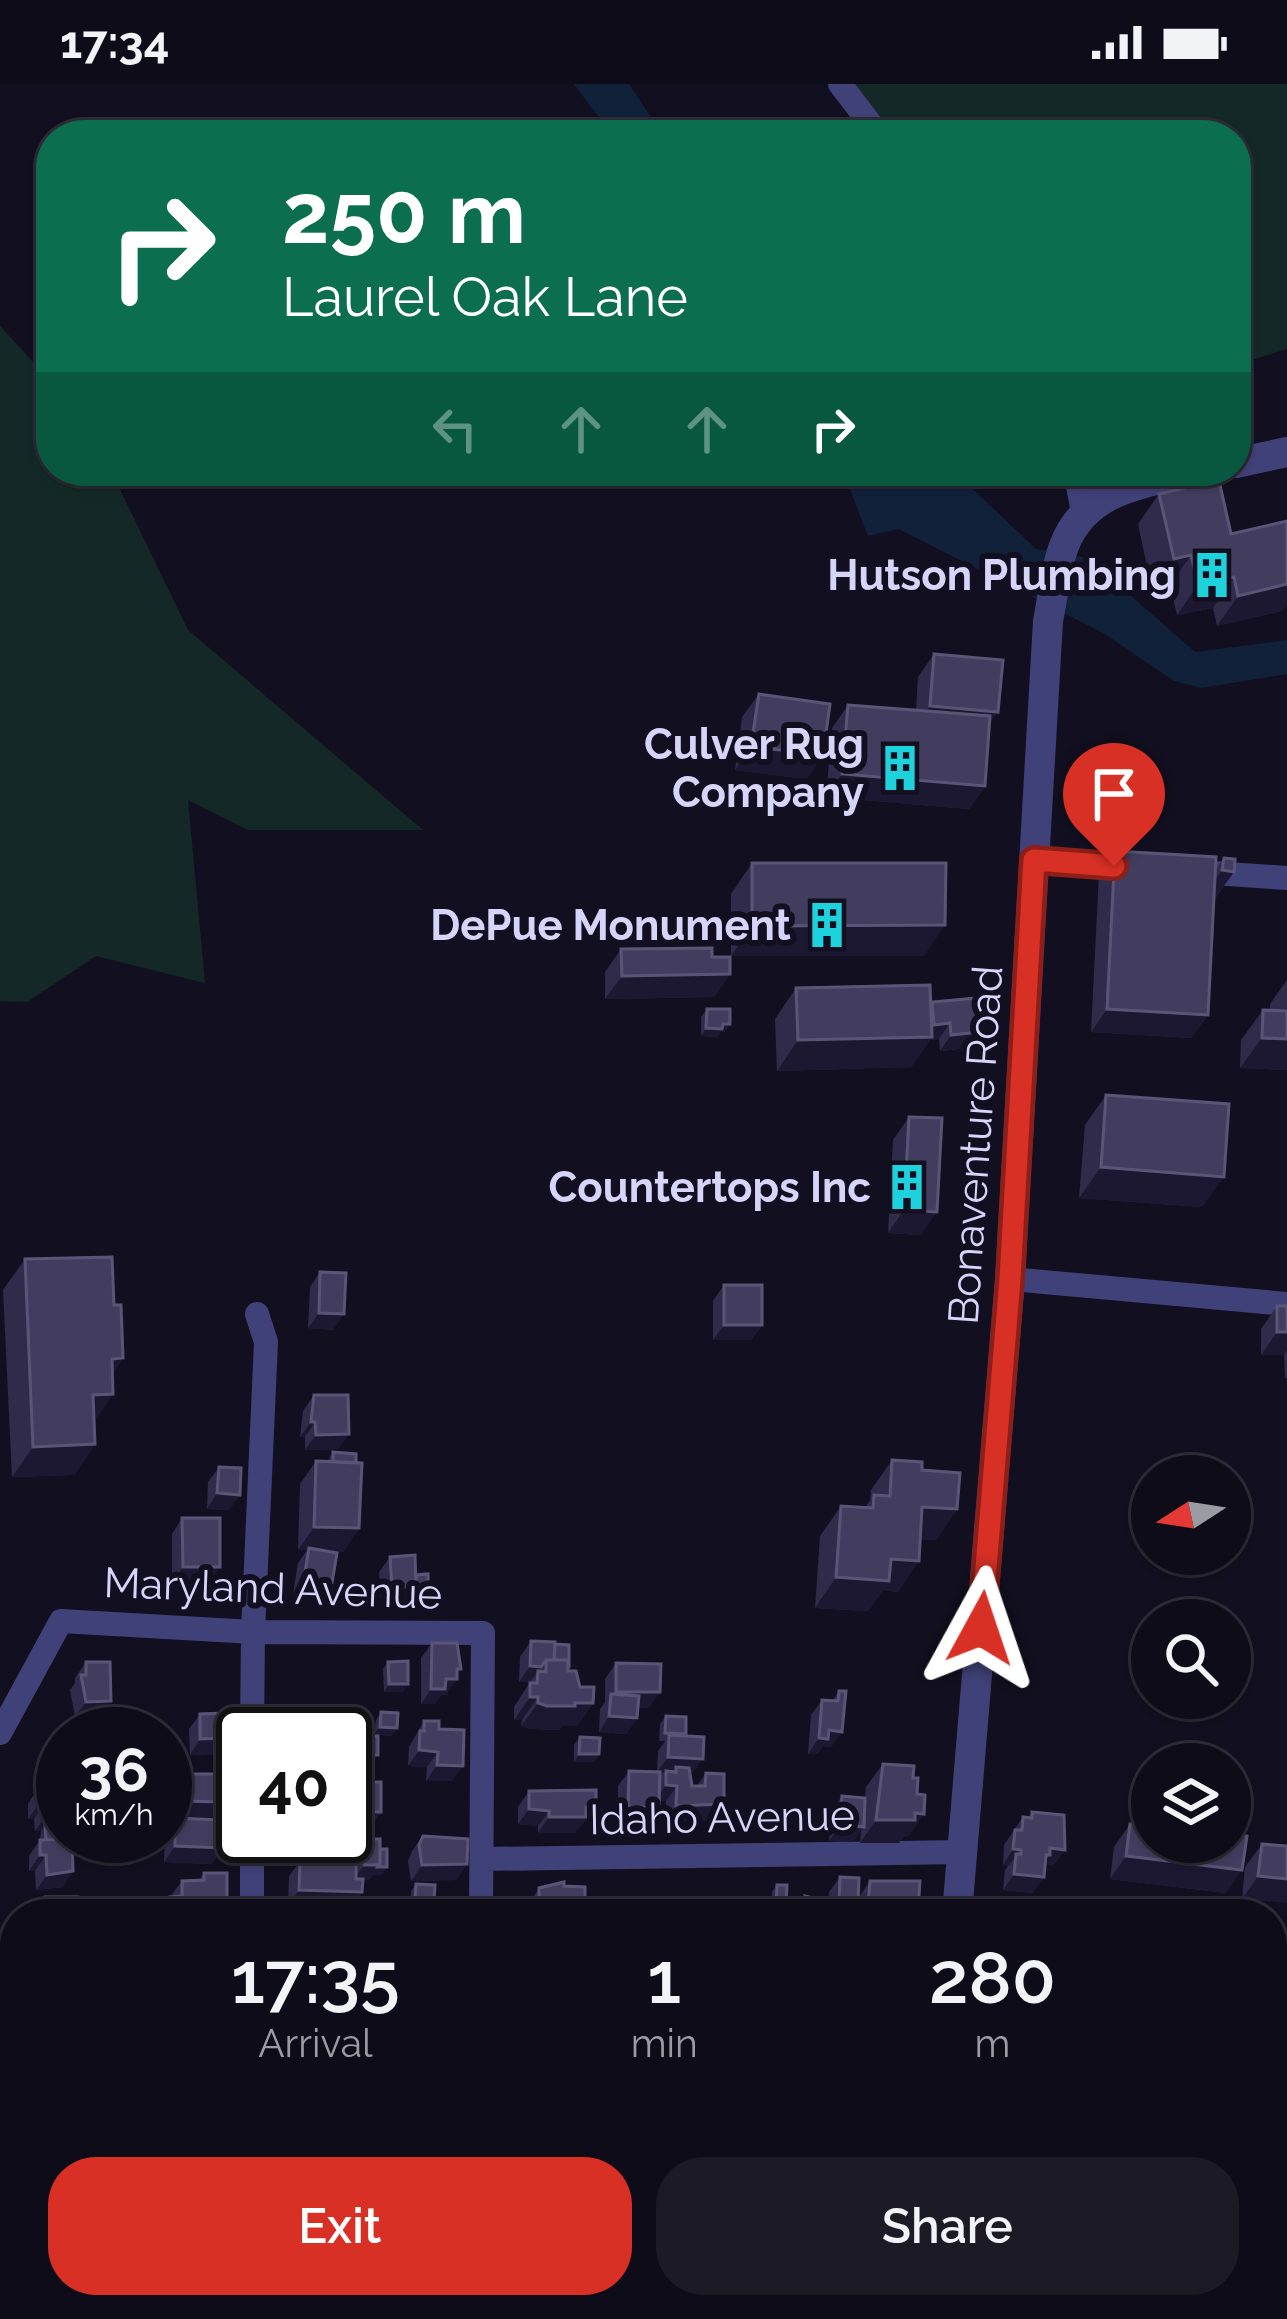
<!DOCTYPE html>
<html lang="en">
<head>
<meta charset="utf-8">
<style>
  :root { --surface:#0e0c18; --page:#1c1a25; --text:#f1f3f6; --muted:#9b9ba2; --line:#2e2c37; --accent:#d93025 }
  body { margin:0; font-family:Raleway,sans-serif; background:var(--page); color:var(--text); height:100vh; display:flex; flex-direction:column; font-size:45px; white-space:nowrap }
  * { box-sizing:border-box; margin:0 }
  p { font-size:39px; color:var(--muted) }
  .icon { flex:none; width:66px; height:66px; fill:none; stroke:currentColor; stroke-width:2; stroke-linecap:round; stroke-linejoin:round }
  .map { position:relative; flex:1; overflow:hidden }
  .drawer { position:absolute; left:0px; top:1815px; width:1287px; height:420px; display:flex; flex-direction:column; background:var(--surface); border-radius:48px 48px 0 0; box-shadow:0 3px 9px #0004,0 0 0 3px var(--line) }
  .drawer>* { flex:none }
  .top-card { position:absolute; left:36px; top:36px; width:1215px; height:366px; border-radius:48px; box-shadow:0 3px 9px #0004,0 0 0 3px var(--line); background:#0b6e4f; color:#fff; overflow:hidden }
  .needle { width:78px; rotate:258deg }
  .fabs { position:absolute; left:1131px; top:1371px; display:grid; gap:24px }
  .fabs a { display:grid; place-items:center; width:120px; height:120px; border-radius:50%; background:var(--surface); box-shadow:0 3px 9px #0004,0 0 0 3px var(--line); font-size:60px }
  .speed { position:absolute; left:36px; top:1623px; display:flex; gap:24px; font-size:60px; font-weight:700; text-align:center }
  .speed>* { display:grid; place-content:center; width:156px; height:156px; border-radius:50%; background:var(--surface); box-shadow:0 3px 9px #0004,0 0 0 3px var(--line); line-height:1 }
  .speed small { font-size:30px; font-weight:400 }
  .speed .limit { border:6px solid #111; border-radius:18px; background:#fff; color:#111 }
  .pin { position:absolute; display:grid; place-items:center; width:102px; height:102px; color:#fff; margin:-123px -51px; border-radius:50% 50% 50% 0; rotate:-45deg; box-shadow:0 0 12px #0007 }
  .pin .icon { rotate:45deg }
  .me { position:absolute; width:132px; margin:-66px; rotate:5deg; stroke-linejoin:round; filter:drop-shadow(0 0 9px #0008) }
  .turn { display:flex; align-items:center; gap:42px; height:252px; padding:0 48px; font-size:54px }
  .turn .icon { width:156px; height:156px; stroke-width:2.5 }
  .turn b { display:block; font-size:84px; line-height:102px }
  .lanes { display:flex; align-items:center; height:114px; padding:0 48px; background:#0003; justify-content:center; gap:60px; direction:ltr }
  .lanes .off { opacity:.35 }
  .eta { display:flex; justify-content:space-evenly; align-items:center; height:204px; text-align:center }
  .eta b { font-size:72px; font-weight:600; line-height:84px }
  .action { display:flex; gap:24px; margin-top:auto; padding:24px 48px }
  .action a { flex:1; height:138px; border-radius:48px; background:var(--accent); color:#fff; font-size:48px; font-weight:600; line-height:138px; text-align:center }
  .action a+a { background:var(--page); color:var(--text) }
  .status { display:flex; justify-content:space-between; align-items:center; height:84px; padding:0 60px; background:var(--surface); direction:ltr }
  .status svg { height:33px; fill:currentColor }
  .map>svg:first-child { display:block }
</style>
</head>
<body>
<div class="status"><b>17:34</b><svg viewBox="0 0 49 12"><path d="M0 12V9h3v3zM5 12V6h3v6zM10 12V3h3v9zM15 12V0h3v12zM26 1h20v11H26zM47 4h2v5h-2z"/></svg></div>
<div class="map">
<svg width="1287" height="2235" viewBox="0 0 1287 2235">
  <rect width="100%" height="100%" fill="#121020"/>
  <path fill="#142927" d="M853,0H1287V265L1236,281V51H895Z
    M0,242L51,297V387H111L188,546L423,746H248L188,716L205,899L96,872L27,918L0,917Z"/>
  <path fill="#102139" d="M574,0H629L663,51H612Z
    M843,387H944L975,407L1036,465L1088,474L1195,568L1287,556V590L1201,604L1174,597L1105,550L899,445L868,452Z"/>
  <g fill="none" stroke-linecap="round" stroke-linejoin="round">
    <path stroke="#414179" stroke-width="24" d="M840,0L879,51
      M1075,387L1083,428
      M1034,775L1134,784
      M1198,788L1287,794
      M1010,1195L1287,1220
      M0,1649L61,1537L253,1548L483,1549L481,1830
      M252,1650L253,1548L266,1258L257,1230
      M483,1775L963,1768
      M252,1830V1752
      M0,1961L2,2235
      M1272,2196L1287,2197
      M471,2230L580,2235
      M247,2235V2220"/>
    <path stroke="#414179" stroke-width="30" d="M1236,379L1287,368
      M957,1830L1010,1195L1048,537C1053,513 1055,485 1064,462C1086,404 1145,399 1198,387
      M929,2235L930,2220"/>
  </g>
  <path fill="#312b4b" d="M1159,410L1231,450L1287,437V520L1282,527L1217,542L1213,524L1177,531L1170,501L1152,506L1138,440Z
    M934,570L990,640L985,702L969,725L826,713L832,644L848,621L916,626L918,593Z
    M759,610L807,695L735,686L742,633Z
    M1115,767L1215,786L1224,774L1234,788L1214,816L1208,931L1191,954L1091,948L1099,790Z
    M752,779L924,872H731V810Z
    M621,865L712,873L730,890L714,913L605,915V888Z
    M1287,896V986L1240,984L1241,956L1263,926H1270V920Z
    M796,904L931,919L980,948L969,964L940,967L939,955L930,956L911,983L777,987L775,935Z
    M707,925L730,940L724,948H720L717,953L701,952V933Z
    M1106,1011L1202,1123L1079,1114L1085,1041Z
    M909,1033L921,1151L888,1149L893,1056Z
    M25,1175L114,1221L123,1274L112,1290L113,1310L94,1337L95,1360L74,1391L12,1393L3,1206Z
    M320,1188L333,1246L308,1244L310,1203Z
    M724,1201L762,1241L751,1256H713V1217Z
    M1277,1222H1287V1294H1285L1284,1271H1261V1245Z
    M314,1311L349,1350L338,1365L305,1366V1353H300L303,1327Z
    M333,1368L359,1444L343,1468L329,1467L332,1499L321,1515L293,1510L298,1479L307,1466H298L300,1400L316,1377L327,1378Z
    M892,1376L922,1386L957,1425L936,1456L920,1455L898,1508L883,1506L868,1527L815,1524L820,1452L841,1422L865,1424L870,1416L871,1406Z
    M219,1383L229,1426L207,1425L208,1398Z
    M182,1434L220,1483L209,1498H172V1450Z
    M390,1473L416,1491L428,1512L422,1520H408L409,1514L405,1518L381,1519L379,1488Z
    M531,1557L568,1584V1587L580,1603L593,1619L577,1642H562L559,1646L531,1645L521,1642L522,1636H514V1623L530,1598H519L520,1573Z
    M432,1559L457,1591L446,1611H441L435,1620H421V1574Z
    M86,1578L100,1633H75L70,1606L75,1599V1594Z
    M388,1578L403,1608H384L383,1585Z
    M616,1579L649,1624H638L637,1634L626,1650L599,1648L600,1625L605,1618V1595Z
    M839,1607L831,1663L823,1662L817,1670H808L811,1631L822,1616L832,1617Z
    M381,1628L397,1644L391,1652L374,1650L376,1636Z
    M200,1630L215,1670L190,1671L189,1645Z
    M666,1632L686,1650L684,1652L703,1675L690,1690L692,1702H697L706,1689L724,1720L713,1736L665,1737L666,1717H659V1723L648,1739H618V1702L629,1687L657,1688L658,1667L665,1657H659L660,1640Z
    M424,1637L439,1645L452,1697H426L427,1683L408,1682L409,1663Z
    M355,1652L372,1679H349L350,1660Z
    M580,1653L599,1670L594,1678H574V1661Z
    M883,1680L908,1753H903L899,1759H860L861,1746L853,1758L829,1757L831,1728L842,1712L865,1714L866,1703Z
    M181,1690L224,1718L213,1733H170V1705Z
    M63,1697V1803L36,1806L35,1787H29V1772L40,1756L41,1747H35L34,1735H28V1720L38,1704H60Z
    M360,1698L381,1728L370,1743L349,1744V1714Z
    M529,1707L596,1723L575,1749H538V1742L518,1740V1723Z
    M1032,1728L1054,1781L1045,1780L1033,1809L1003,1806L1005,1786L1008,1782L1003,1781L1004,1761L1023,1733L1028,1734Z
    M175,1734L212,1780L164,1778L165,1748Z
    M1130,1740L1226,1809L1110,1795L1114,1763Z
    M287,1752H345L337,1767L287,1765Z
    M423,1752L467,1780L456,1796L411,1797L408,1777L412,1767Z
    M357,1755L380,1765L387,1783L382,1791H373L369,1796H362V1808L351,1823L288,1822L289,1792L300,1777H324L326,1774L346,1776V1770Z
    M1262,1760L1287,1762L1242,1815L1245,1783Z
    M204,1789L227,1819L221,1830H143L145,1827L161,1825L182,1797L199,1796Z
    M840,1793L850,1830H828L829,1808Z
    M870,1797L918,1827L916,1830H858L859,1813Z
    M416,1800L434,1817L429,1825L410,1824L411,1807Z
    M777,1801L781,1828H771L772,1808Z
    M564,1802L584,1830H513L528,1829L529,1820L539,1804Z
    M805,1812L825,1830H786L795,1817H802Z
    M45,1813L78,1830H34Z
    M1279,2197L1287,2235H1268V2220H1272V2208Z
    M54,2220H109L102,2235H54Z
    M160,2220H213L221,2235H157V2224Z
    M1146,2224L1172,2235H1138Z"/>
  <path fill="#1d1832" d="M1191,471L1170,501L1152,506L1174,475Z
    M1234,493L1213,524L1177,531L1198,501Z
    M1287,500V520L1282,527L1217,542L1238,512Z
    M930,622L998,628L982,651L914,645Z
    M751,662L823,672L807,695L735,686Z
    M842,690L985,702L969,725L826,713Z
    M1222,786L1234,788L1212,818L1201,817Z
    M945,841L924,872H731L752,842Z
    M730,890L714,913L605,915L622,892Z
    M1107,925L1208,931L1191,954L1091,948Z
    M950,939L939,955L930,956L911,983L777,987L798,956L926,953L934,941Z
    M723,940H730L724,948H720L717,953L701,952L706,944Z
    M980,948L969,964L940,967L951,951Z
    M1262,954L1287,955V986L1240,984Z
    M1101,1083L1224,1093L1202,1123L1079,1114Z
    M904,1126L937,1128L921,1151L888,1149Z
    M319,1229L344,1230L333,1246L308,1244Z
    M724,1241H762L751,1256H713Z
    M1277,1248H1287V1267L1284,1271H1261Z
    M123,1274L102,1305L112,1275Z
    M113,1310L92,1340L93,1311Z
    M311,1338H315L305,1353H300Z
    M349,1350L338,1365L305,1366L316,1351Z
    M95,1360L74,1391L12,1393L33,1363Z
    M217,1409L240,1411L229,1426L207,1425Z
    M922,1423L957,1425L936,1456L901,1453Z
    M314,1443L359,1444L343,1468L298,1466Z
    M891,1475L919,1477L898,1508L883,1506L868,1527L815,1524L836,1493Z
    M183,1483H220L209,1498H172Z
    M304,1494L332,1499L321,1515L293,1510Z
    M416,1502L405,1518L381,1519L392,1504Z
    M414,1512H428L422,1520H408Z
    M530,1582L541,1583L530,1598H519Z
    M457,1585H461L454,1595H457L446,1611H441L435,1620H421L431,1605Z
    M389,1600H408L403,1608H384Z
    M616,1608H660L649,1624L610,1623L611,1615Z
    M530,1613H538L522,1636H514Z
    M111,1617L100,1633H75L86,1618Z
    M538,1619H593L577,1642H562L559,1646L531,1645L521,1642Z
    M609,1632L637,1634L626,1650L599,1648Z
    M380,1643L397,1644L391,1652L374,1650Z
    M829,1646L842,1648L831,1663L823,1662L817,1670H808L819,1654Z
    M226,1654L215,1670L190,1671L200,1655Z
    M419,1666L438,1668L427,1683L408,1682Z
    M579,1670H599L594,1678H574Z
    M355,1671H378L372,1679H349Z
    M668,1673L703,1675L692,1690L675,1689L676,1683L673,1689L657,1688Z
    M437,1681L463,1682L452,1697H426Z
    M666,1701L677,1702L666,1717H655Z
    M181,1717L224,1718L213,1733H170Z
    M45,1719L34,1735H28L39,1720Z
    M724,1720L713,1736L665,1737L676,1722Z
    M586,1723H596L575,1749H538L549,1733Z
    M628,1723H659L648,1739H618Z
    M529,1725L549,1727L538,1742L518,1740Z
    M360,1728H381L370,1743L349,1744Z
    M915,1729L924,1730L908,1753H903L899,1759H860L876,1736Z
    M46,1731H63V1746L45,1741L41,1747H35Z
    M840,1741L864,1743L853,1758L829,1757Z
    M345,1751H348L337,1767L287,1765L296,1752Z
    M175,1762L223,1764L212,1780L164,1778Z
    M1050,1764L1065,1766L1054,1781L1044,1780L1039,1787Z
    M1013,1765L1021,1766L1008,1782L1003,1781Z
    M40,1771H46L35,1787H29Z
    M1126,1772L1242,1786L1226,1809L1110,1795Z
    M467,1780L456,1796L411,1797L422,1781Z
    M364,1781H380L387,1783L382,1791H373L369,1796H353Z
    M73,1787L63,1803L36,1806L47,1791Z
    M1014,1790L1044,1793L1033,1809L1003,1806Z
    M1258,1792L1287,1795V1819L1242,1815Z
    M299,1806L362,1808L351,1823L288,1822Z
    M415,1816L434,1817L429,1825L410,1824Z
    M839,1819L858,1820L850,1830H831Z
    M539,1820L551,1822L546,1830H531Z
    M776,1820H786L781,1828H771Z
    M874,1825L918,1827L916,1830H870Z
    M368,2220H393L386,2230L361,2229Z
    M65,2224L109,2225L102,2235H57Z"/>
  <path fill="#423d5e" stroke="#5a5576" stroke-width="3" d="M1236,292L1241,314L1236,315Z
    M1219,396L1231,450L1287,437V500L1238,512L1234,493L1198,501L1191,471L1174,475L1159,410Z
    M934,570L1003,576L998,628L930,622Z
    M759,610L830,620L823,672L751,662Z
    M848,621L990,632L985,702L842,690Z
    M1115,767L1216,773L1208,931L1107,925Z
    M1224,774L1235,775L1234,788L1222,786Z
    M752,779H946L945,841L752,842Z
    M712,864V873H730V890L622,892L621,865Z
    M930,901L932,953L798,956L796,904Z
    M977,914L980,948L951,951L950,939L934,941L932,918Z
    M707,925H730V940H723L722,945L706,944Z
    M1263,926L1287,927V955L1262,954Z
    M1106,1011L1229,1020L1224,1093L1101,1083Z
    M909,1033L942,1034L937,1128L904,1126Z
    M112,1173L114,1221H121L123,1274L112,1275L113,1310L93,1311L95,1360L33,1363L25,1175Z
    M320,1188L346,1189L344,1230L319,1229Z
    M724,1201H762V1241H724Z
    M1277,1222H1287V1248H1277Z
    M314,1311H348L349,1350L316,1351L315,1338H311Z
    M333,1368L356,1370V1379L333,1378Z
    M892,1376L922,1378V1386L960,1389L957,1425L922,1423L919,1477L891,1475L889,1497L836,1493L841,1422L873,1424L874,1411L890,1412Z
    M316,1377L362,1379L359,1444L314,1443Z
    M219,1383L241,1384L240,1411L217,1409Z
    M182,1434H220V1483H183Z
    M309,1464L337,1469L332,1499L304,1494Z
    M415,1471L416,1502L392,1504L390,1473Z
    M428,1490V1512H414L416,1502V1491Z
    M531,1557L555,1558L554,1576H546L541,1583L530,1582Z
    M432,1559H457L461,1585H457V1595H446L445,1605H431Z
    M555,1560L569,1561V1582H568V1576H554Z
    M546,1576H568V1587H576L580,1603H594L593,1619H575V1622H547L538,1619V1613H530V1599H537L538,1587L546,1588Z
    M408,1577V1600H389L388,1578Z
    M86,1578H110L111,1617L86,1618L81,1591H86Z
    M616,1579L661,1580L660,1608H616Z
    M839,1607H846L842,1648L829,1646L828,1655L819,1654L822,1616L838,1617Z
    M611,1610L639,1612L637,1634L609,1632Z
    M381,1628L398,1629L397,1644L380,1643Z
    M225,1629V1639H229L226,1654L200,1655V1630Z
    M666,1632L686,1633V1650L665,1649Z
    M424,1637H439V1645L464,1646L463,1682L437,1681L438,1668L419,1666L420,1647H424Z
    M84,1640H107V1650H84Z
    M302,1642H329V1650H302Z
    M669,1651L704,1653L703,1675L668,1673Z
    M355,1652H378V1671H355Z
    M580,1653L600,1654L599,1670H579Z
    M883,1680L914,1682L913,1694H918L917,1710L925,1711L924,1730L915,1729V1736H876Z
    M676,1683L689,1684L692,1702H705L706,1689L724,1690V1720L676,1722L677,1702L666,1701V1687L676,1688Z
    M629,1687L660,1688L659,1723H628Z
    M181,1690H222L224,1718L181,1717Z
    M360,1698H381V1728H360Z
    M38,1704H63V1731H46L45,1719L39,1720Z
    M596,1706V1723H586V1733H549V1727L529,1725V1707Z
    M842,1712L865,1714L864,1743L840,1741Z
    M345,1720H349L348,1751H345Z
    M1032,1728L1064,1731L1065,1766L1050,1764V1771H1046L1044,1793L1014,1790L1016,1770H1021V1766L1013,1765L1015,1746H1022L1023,1733L1032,1734Z
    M175,1734L224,1736L223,1764L175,1762Z
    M63,1740V1752H65V1755L46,1756L45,1741Z
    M1130,1740L1152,1742V1758H1230V1750L1247,1752L1242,1786L1126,1772Z
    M423,1752L468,1755L467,1780L422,1781L419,1761Z
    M72,1755L73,1787L47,1791L46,1771H40V1756Z
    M357,1755H380V1781H364V1775H357Z
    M1262,1760L1287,1762V1795L1258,1792Z
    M380,1765H387V1783H378L380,1781Z
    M326,1774L356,1778V1795H363L362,1808L299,1806L300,1777H326Z
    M204,1789H227V1819H222V1829L170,1830V1813L182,1812V1797L204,1796Z
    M840,1793L859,1794L858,1820L839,1819Z
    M870,1797H920L918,1827L874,1825L868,1821Z
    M564,1798V1802L585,1803V1829L551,1830V1822L539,1820V1804Z
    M416,1800L435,1801L434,1817L415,1816Z
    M777,1801H787L786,1820H776Z
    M805,1812L825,1817V1830H795V1817H805Z
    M45,1813H78V1830H45Z
    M167,1825V1830H145V1827Z
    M1279,2197H1287V2234H1279Z
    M65,2220H109V2225L65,2224Z
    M168,2220L221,2222V2235H168Z
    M1160,2220H1168L1172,2235H1149L1146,2224Z"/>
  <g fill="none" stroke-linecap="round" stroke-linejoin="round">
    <defs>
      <path id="route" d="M981,1544L1010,1195L1034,776L1114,782"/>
    </defs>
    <use href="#route" stroke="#8d1f18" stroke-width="30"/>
    <use href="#route" stroke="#d93025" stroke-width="21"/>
  </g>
  <defs>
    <symbol id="building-bare" viewBox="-9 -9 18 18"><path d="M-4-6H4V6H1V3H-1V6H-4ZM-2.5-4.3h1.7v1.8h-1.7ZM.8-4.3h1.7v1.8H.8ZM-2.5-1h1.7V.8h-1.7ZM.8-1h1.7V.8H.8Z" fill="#1dd2dd" stroke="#121020" stroke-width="2.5" paint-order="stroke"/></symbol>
  </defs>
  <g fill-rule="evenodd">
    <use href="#building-bare" x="1179" y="458" width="66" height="66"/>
    <use href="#building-bare" x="867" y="651" width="66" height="66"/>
    <use href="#building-bare" x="794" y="808" width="66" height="66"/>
    <use href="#building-bare" x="874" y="1070" width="66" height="66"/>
  </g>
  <g text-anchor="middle" stroke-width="12" stroke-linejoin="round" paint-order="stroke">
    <g font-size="42" font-weight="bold" fill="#d7d4f9" stroke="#121020" text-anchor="end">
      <text x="1176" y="506">Hutson Plumbing</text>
      <text x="864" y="675">Culver Rug<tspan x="864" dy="48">Company</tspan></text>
      <text x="791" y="856">DePue Monument</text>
      <text x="871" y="1118">Countertops Inc</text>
    </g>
    <g font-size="42" fill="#d7d4f9" stroke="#121020">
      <text transform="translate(975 1061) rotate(-86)" y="15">Bonaventure Road</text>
      <text transform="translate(273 1504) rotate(2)" y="15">Maryland Avenue</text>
      <text transform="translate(722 1733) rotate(-1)" y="15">Idaho Avenue</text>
    </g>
  </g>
</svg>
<div class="fabs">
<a><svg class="needle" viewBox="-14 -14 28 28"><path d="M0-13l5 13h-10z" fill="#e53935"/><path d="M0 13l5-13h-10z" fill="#9b9ba2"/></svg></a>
<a><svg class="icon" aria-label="search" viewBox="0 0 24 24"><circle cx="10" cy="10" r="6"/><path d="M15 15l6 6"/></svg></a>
<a><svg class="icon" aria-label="layers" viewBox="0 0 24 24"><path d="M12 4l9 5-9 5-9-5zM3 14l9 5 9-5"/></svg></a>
</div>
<div class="speed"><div>36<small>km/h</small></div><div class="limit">40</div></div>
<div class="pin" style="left:1114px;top:782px;background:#d93025"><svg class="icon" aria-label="arrive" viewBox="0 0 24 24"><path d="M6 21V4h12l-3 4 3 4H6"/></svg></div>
<svg class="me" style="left:981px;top:1544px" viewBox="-20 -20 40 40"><path d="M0-17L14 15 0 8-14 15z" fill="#d93025" stroke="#fff" stroke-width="4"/></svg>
<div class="top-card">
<div class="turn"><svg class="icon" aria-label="right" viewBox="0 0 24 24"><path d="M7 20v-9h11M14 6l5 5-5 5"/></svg><div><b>250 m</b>Laurel Oak Lane</div></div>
<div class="lanes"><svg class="icon off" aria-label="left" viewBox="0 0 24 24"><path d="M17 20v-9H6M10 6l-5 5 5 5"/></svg><svg class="icon off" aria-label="ahead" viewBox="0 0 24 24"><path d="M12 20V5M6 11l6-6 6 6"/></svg><svg class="icon off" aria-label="ahead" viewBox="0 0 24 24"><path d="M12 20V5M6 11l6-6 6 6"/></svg><svg class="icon" aria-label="right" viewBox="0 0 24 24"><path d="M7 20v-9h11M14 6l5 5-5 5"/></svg></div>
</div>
<section class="drawer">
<div class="eta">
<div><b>17:35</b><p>Arrival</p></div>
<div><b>1</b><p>min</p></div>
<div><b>280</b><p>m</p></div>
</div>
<div class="action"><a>Exit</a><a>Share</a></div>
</section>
</div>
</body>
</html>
